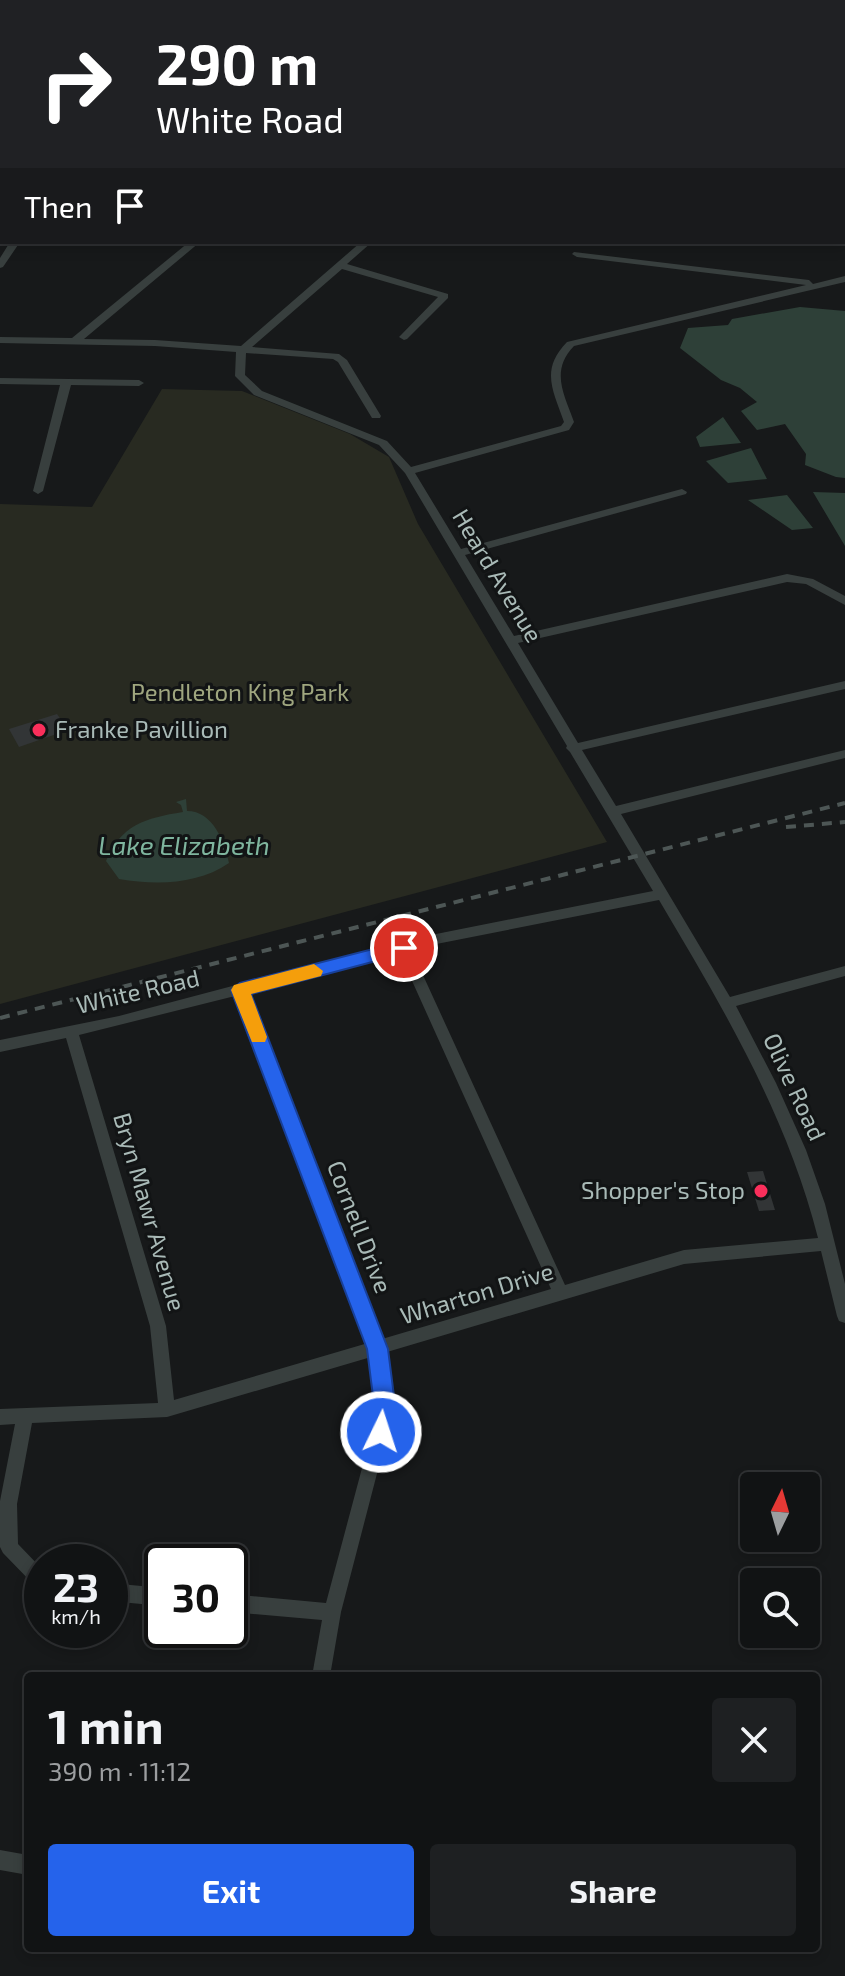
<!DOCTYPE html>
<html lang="en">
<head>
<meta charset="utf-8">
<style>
  :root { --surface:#111314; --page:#1e2022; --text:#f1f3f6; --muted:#9c9ea0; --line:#303234; --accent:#2563eb }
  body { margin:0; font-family:"Exo 2",sans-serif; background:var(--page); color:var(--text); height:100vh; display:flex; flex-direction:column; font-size:30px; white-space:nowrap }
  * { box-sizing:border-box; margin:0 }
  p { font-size:26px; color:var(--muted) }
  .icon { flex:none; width:44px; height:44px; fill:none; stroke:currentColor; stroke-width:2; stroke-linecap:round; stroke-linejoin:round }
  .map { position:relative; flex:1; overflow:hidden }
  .details { position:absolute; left:24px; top:1672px; width:796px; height:280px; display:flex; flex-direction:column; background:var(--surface); border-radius:8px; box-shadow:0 4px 12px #0003,0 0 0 2px var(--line) }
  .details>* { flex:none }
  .banner { position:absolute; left:0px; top:0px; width:846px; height:244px; box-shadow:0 4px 12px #0003,0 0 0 2px var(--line); background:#202124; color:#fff; overflow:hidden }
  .needle { width:52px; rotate:5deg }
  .fabs { position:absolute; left:740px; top:1472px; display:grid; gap:16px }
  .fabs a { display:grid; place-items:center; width:80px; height:80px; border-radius:8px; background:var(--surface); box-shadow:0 4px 12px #0003,0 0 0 2px var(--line); font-size:40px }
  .speed { position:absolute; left:24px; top:1544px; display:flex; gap:16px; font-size:40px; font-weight:700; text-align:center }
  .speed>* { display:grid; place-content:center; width:104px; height:104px; border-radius:50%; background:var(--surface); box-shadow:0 4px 12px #0003,0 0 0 2px var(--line); line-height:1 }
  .speed small { font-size:20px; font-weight:400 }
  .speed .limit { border:4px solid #111; border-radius:12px; background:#fff; color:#111 }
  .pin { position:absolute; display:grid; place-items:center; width:68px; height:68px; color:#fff; margin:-34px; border:4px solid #fff; border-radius:50%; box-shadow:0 2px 8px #0007 }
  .me { position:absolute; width:88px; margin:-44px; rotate:4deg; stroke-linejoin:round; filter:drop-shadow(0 0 6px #0008) }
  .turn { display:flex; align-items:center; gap:28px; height:168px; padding:0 24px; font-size:36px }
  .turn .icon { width:104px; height:104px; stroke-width:2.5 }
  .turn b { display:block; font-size:56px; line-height:68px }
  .then { display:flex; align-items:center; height:76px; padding:0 24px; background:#0003; gap:16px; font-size:30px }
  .round { display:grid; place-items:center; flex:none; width:84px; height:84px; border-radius:8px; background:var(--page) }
  .head { display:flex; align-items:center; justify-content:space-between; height:136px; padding:0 24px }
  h1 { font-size:48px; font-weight:700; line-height:60px }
  .cta { display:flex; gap:16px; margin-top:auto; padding:16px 24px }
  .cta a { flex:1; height:92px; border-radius:8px; background:var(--accent); color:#fff; font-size:32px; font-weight:700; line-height:92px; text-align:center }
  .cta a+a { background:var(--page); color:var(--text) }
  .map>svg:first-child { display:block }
</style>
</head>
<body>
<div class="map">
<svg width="845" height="1976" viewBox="0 0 845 1976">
  <rect width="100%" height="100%" fill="#17191a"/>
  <path fill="#282a21" d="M162,389L242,391L350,434L389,457L418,524L607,842L0,1004V504L92,507Z"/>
  <path fill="#2e4038" d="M800,307L845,311V478L836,477L805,465L806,454L785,424L757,430L741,411L757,402L740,388L721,380L680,348L688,328L728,325L732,319Z
    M723,417L741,443L700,447L696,437Z
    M751,448L767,479L728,483L706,461Z
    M813,492L845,493V546Z
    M787,495L813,528L792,530L748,500Z
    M186,799L187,811C213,811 224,841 229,863C197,885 156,885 119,879L106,861C121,825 145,818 183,812L181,805L176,802Z"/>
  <path fill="#323536" d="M57,714L68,730L19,747L9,729Z
    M763,1171L775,1210L759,1211L747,1172Z"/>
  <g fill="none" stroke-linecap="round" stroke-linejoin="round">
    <path fill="#383f3e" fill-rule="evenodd" d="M13,0H21L12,2Z
      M119,0H127L118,2Z
      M227,0H235V2H227Z
      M338,0H346V2H338Z
      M844,4H845V8H844Z
      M0,29H2V37H0Z
      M0,50H2V54H0Z
      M844,119H845V125H844Z
      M10,242H20L3,267L0,268V258Z
      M189,242H200L84,339L155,340L241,346L361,242H372L347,264L448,294V298L407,339L404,340L399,337L401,335L438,297L342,269L252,347L339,354L347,360L381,416L380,418H372L338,362L333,359L246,353L245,375L262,391L387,441L411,467L561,426L564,422C553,390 540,370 567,342L806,285L577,257L572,254L574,252L809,280L813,284L845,276V282L574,346C550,371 564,394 574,422L569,430L415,473L461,549L678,490L682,489L687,492L686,494L465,555L514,636L787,574L813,579L845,596V605L806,584L787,582L518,643L578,743L845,681V689L582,750L616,806L845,750V758L621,814L730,997L845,966V976L736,1006L776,1083L806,1150L825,1204L845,1284V1323L839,1321L837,1316L821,1251L684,1264L387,1352L393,1412L341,1612L330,1676H312L322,1620L230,1612V1594L326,1603L377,1412L371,1357L167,1417L32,1423L17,1504L18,1544L42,1569V1589L36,1587L3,1553L0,1547V1501L15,1424L0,1425V1409L158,1403L150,1326L66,1038L0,1052V1040L119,1016L411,939L653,891L570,752L566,748L567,746L405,473L379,445L254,395L235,376L236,352L155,346L0,343V337L72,338ZM659,900C723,1008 787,1115 818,1238L684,1250L565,1285L411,949ZM399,952L551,1289L382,1339L248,992ZM235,996L368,1343L174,1400L166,1326L79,1035Z
      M0,378L139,380L144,383L139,386L71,385L43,491L38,494L33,491L60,385L0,384Z
      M110,1583L162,1588V1606L110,1601Z
      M0,1850L28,1855V1875L0,1870Z"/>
    <path fill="#545e5d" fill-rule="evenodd" d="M411,0H430L431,2H412Z
      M844,81H845V87H844Z
      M0,110H2V117H0Z
      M844,197H845V203H844Z"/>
    <path stroke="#4d5655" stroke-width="4" stroke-dasharray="10 8" stroke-linecap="butt" d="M786,827L845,822
      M0,1018L845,803"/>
  </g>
  <path fill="#2563eb" stroke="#184099" stroke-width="2" d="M404,941L413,948L410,952L251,994L388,1349L396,1412L388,1439L381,1442L373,1439L370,1432L375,1412L367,1349L231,990L240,983Z"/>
  <path fill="#f59e0b" d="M314,964L323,971L321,976L251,994L267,1037L265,1042H252L231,990L234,985Z"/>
  <g fill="#fa2f5b" stroke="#121415" stroke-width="3">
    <circle cx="39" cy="730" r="8"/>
    <circle cx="761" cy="1191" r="8"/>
  </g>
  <g text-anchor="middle" stroke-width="6" stroke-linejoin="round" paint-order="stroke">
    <g font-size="24" fill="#a9bab7" stroke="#121415">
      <text transform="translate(497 576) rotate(59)" y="8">Heard Avenue</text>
      <text transform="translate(138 992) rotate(-13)" y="8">White Road</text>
      <text transform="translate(794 1087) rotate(65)" y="8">Olive Road</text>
      <text transform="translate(149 1212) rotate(74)" y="8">Bryn Mawr Avenue</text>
      <text transform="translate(359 1227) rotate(69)" y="8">Cornell Drive</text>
      <text transform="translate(477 1294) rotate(-17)" y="8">Wharton Drive</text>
    </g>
    <g font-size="24" fill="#9fa67f" stroke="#121415">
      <text x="240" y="701">Pendleton King Park</text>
    </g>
    <g font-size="24" fill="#a9bab7" stroke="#121415" text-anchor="start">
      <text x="55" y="738">Franke Pavillion</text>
      <text x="745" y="1199" text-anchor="end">Shopper's Stop</text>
    </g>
    <g font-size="26" font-style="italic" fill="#7fb69f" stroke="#121415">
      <text x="184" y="855">Lake Elizabeth</text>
    </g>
  </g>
</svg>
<div class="fabs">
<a><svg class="needle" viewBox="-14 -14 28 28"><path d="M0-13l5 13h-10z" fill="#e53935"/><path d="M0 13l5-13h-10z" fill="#9c9ea0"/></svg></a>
<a><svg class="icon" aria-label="search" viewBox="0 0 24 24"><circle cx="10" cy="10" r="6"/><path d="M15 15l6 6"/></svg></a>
</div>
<div class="speed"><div>23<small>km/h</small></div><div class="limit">30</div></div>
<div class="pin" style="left:404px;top:948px;background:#d93025"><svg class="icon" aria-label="arrive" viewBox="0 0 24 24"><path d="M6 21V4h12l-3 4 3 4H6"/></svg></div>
<svg class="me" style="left:381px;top:1432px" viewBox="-20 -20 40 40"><circle r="17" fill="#2563eb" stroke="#fff" stroke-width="3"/><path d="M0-11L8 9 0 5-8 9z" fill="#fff"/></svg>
<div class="banner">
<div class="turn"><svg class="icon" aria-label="right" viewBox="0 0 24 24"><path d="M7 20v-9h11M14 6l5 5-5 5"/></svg><div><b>290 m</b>White Road</div></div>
<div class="then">Then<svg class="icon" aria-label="arrive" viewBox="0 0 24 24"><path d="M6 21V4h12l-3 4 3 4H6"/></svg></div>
</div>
<section class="details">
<div class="head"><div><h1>1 min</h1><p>390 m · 11:12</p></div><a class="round"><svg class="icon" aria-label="close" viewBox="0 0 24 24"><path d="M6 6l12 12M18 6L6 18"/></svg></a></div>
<div class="cta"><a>Exit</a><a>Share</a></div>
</section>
</div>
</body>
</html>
